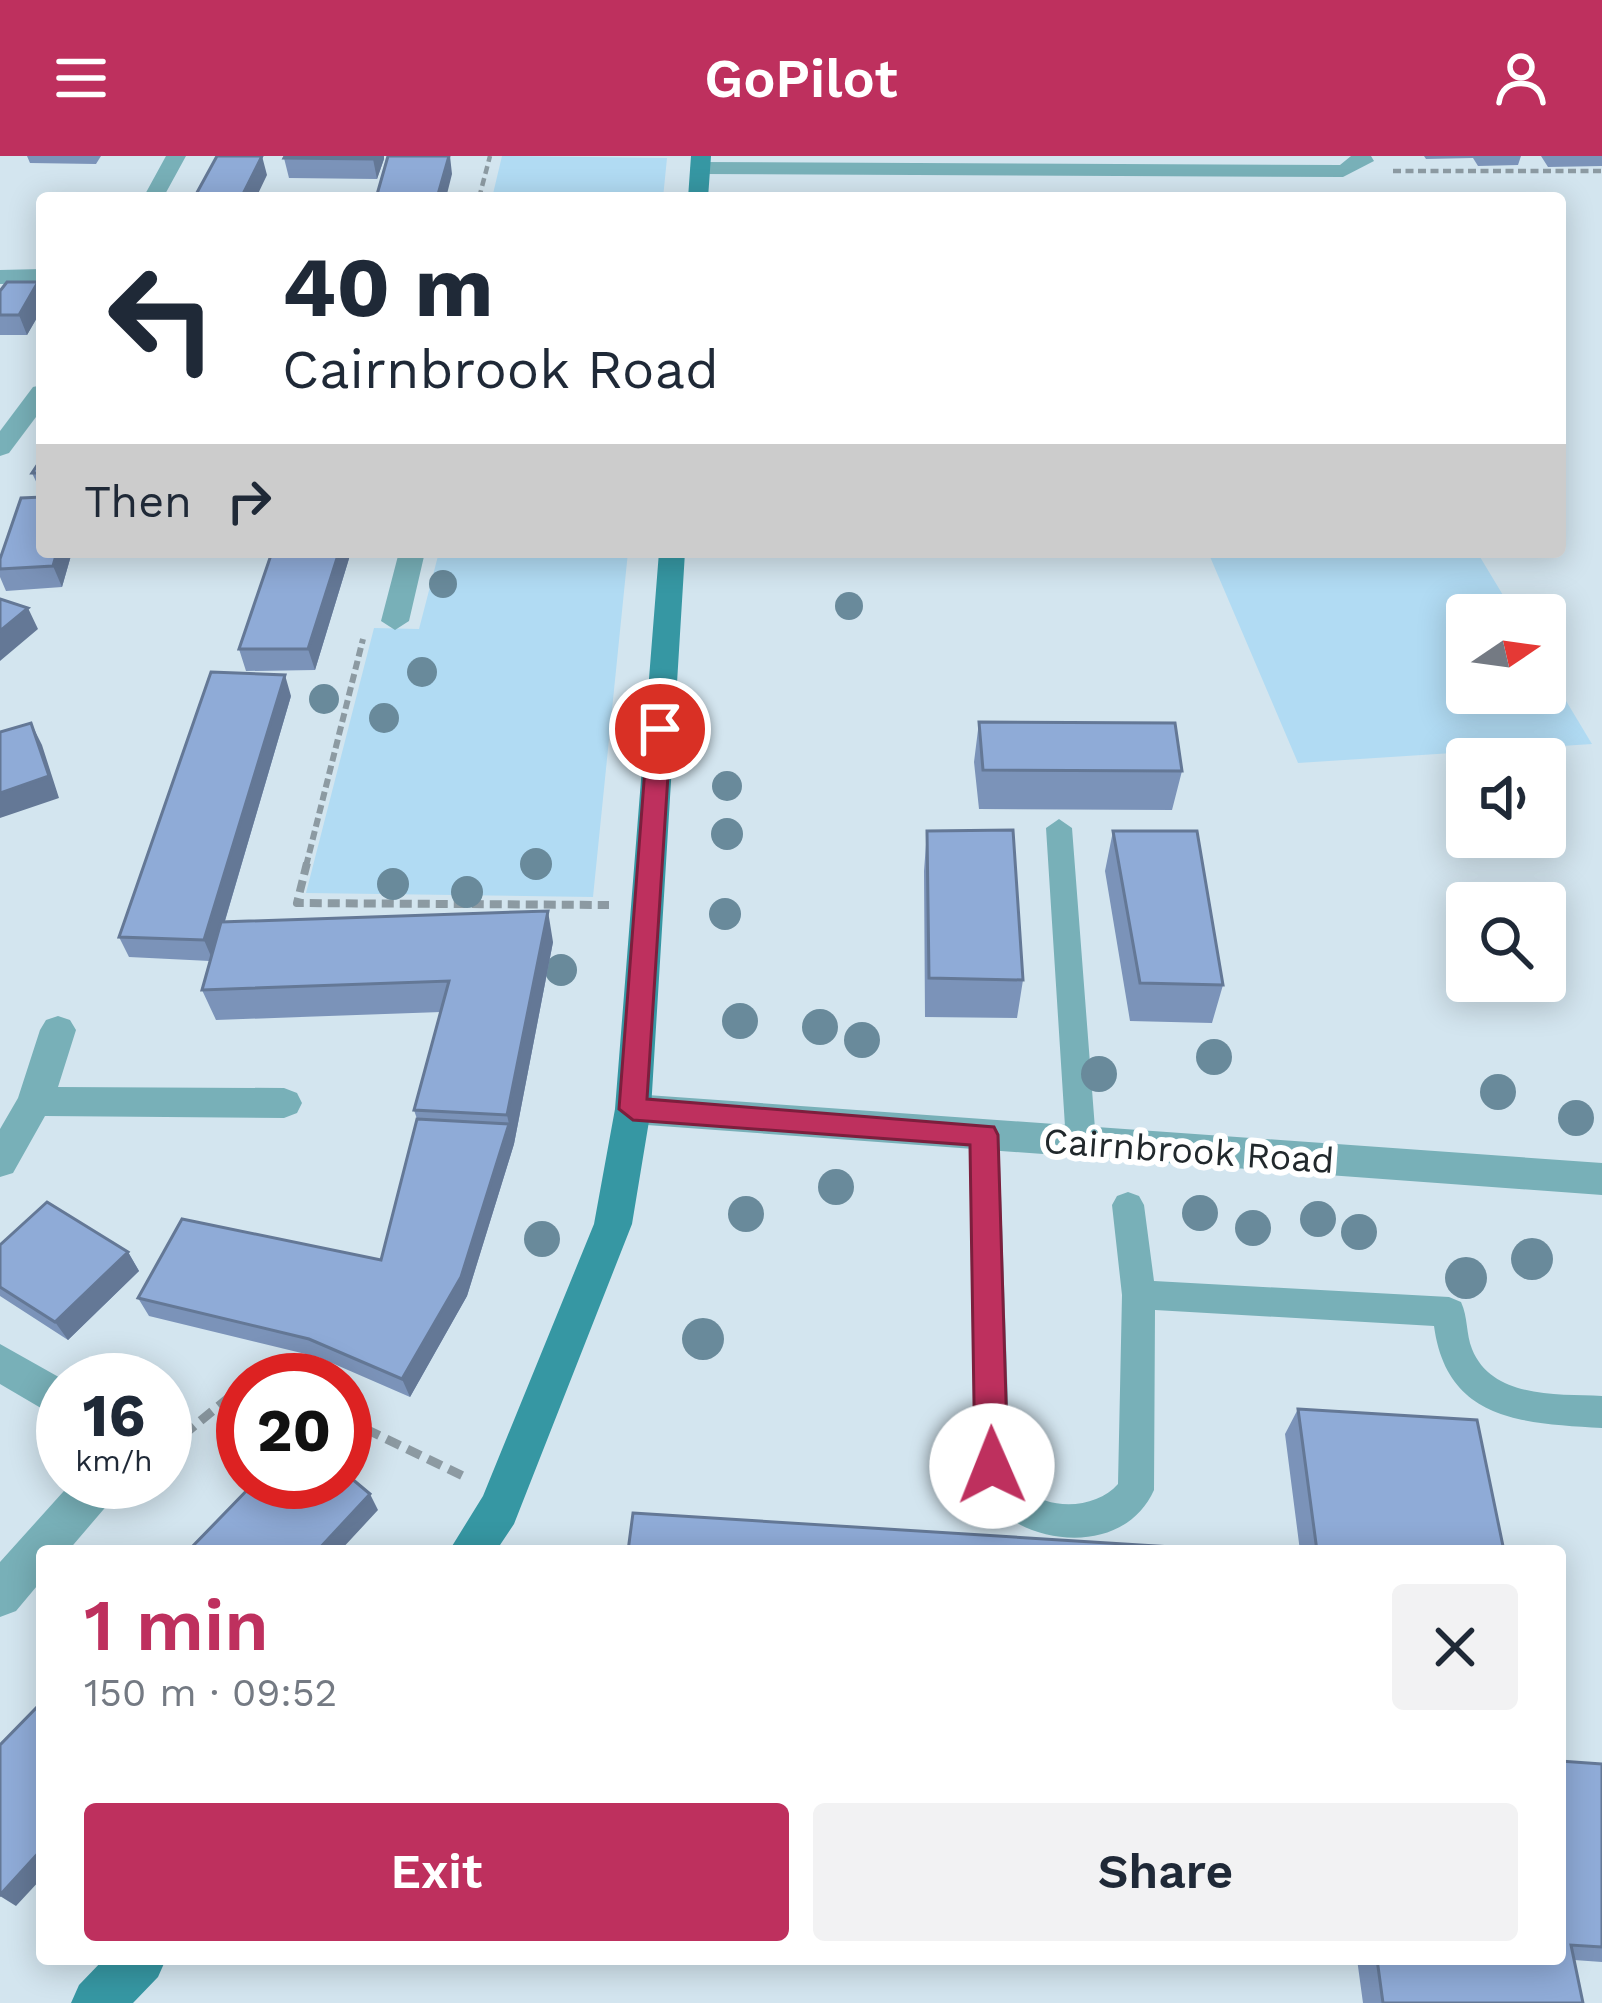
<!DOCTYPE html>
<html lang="en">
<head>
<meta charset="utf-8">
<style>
  :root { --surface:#fff; --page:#f2f2f3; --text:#1f2937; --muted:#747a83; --accent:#be305e }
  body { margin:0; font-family:"Work Sans",sans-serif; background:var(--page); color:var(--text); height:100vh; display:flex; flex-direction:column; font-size:45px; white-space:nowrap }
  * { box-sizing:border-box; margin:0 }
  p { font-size:39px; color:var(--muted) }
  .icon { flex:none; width:66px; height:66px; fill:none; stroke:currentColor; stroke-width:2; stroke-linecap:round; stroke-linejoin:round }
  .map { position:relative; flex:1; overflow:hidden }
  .panel { position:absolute; left:36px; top:1389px; width:1530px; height:420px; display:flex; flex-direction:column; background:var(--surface); border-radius:12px; box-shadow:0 6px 30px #0003 }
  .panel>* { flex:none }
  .top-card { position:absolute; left:36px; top:36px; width:1530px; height:366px; border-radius:12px; box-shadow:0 6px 30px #0003; background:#fff; color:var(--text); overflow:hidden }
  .needle { width:78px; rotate:77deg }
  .controls { position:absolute; left:1446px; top:438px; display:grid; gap:24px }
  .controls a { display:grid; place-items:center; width:120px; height:120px; border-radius:12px; background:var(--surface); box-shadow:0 6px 30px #0003; font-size:60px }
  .speed { position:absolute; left:36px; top:1197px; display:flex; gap:24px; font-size:60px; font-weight:700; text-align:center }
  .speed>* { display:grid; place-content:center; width:156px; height:156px; border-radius:50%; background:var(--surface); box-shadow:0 6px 30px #0003; line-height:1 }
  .speed small { font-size:30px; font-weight:400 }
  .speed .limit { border:18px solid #d22; background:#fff; color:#111 }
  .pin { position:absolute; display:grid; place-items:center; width:102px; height:102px; color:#fff; margin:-51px; border:6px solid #fff; border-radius:50%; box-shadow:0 3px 12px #0007 }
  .me { position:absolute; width:132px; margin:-66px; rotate:359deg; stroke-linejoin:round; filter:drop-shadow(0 0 9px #0008) }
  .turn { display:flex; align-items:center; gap:42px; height:252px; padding:0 48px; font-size:54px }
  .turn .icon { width:156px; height:156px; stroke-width:2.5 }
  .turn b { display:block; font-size:84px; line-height:102px }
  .then { display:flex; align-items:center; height:114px; padding:0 48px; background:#0003; gap:24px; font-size:45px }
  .round { display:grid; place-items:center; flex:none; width:126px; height:126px; border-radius:12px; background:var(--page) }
  .head { display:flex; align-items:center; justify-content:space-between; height:204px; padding:0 48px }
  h1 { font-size:72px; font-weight:600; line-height:90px; color:var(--accent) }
  .button { display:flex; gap:24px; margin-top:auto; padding:24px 48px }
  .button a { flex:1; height:138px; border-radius:12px; background:var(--accent); color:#fff; font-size:48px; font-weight:600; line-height:138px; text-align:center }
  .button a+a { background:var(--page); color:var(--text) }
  header { display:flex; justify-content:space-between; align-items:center; height:156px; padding:0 48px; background:var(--accent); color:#fff; font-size:54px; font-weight:600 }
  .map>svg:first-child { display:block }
</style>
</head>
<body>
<header><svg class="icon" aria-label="menu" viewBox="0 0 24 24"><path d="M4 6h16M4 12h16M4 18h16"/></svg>GoPilot<svg class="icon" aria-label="person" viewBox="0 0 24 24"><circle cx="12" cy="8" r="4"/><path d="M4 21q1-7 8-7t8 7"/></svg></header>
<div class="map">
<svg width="1602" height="1847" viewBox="0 0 1602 1847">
  <rect width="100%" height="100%" fill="#d3e5ef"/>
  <path fill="#b1dbf3" d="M502,0L667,2L663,42H492Z
    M439,396H628L593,741L306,737L374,472L419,473Z
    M1208,396H1477L1515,459H1467V537H1545V510L1592,588L1298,607Z"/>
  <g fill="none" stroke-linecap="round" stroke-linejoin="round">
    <path stroke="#8c9aa2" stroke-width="4.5" stroke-dasharray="8 4.5" stroke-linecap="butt" d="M1393,15H1602
      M479,42L490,0"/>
    <path stroke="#8c9aa2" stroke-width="6" stroke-dasharray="9 4.5" stroke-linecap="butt" d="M306,710L363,483"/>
    <path stroke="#8c9aa2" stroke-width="8" stroke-dasharray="12 6" stroke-linecap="butt" d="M307,707L297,747L609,749"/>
    <path stroke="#8c9aa2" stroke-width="9" stroke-dasharray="15 8" stroke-linecap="butt" d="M345,1263L465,1321
      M165,1294L243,1230"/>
    <path fill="#78b0b8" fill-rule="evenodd" d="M1059,663L1072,672L1096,986L1092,995L1081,999L1070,995L1066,986L1046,672Z
      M984,967L995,970L999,979L1010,1307C1014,1315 1019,1327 1025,1333C1051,1356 1097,1352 1118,1328L1122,1139L1112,1049L1117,1040L1128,1036L1139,1040L1144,1049L1154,1125L1449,1141L1461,1146C1468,1161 1466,1178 1472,1193C1492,1243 1558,1238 1602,1240V1272C1524,1267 1447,1266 1434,1170L1155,1154L1154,1334C1128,1392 1051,1393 1004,1359C990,1350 981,1325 974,1310L969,979L973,970Z"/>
    <path fill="#78b0b8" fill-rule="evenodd" d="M166,0H186L163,42H143Z
      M1351,0H1371L1374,5L1343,21L700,18L690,12L700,6L1340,9Z
      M42,113V127L0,128V114Z
      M42,229V253L9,297L0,300V275L33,231Z
      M399,396H425L409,465L395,474L381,465Z
      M58,860L70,864L76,874L58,931L284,932L297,937L302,947L297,957L284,962L45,960L13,1017L0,1021V973L18,942L40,874L46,864Z
      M633,938L1602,1007V1039L633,968L620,963L615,953L620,943Z
      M0,1188L64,1224L63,1265L0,1228Z
      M72,1326H121L115,1340L68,1395H42V1424L16,1455L0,1461V1406Z"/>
    <path fill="#3697a3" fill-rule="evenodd" d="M691,0H711L708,42H688Z
      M659,396H685L651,953L632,1068L514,1368L496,1395H449L483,1340L594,1068L615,953Z
      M104,1803H166L158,1821L133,1847H71L79,1829Z"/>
  </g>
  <g fill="#698a9b">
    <circle cx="443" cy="428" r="14"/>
    <circle cx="849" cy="450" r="14"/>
    <circle cx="422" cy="516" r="15"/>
    <circle cx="324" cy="543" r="15"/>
    <circle cx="384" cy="562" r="15"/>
    <circle cx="727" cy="630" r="15"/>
    <circle cx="727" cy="678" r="16"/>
    <circle cx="536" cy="708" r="16"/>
    <circle cx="393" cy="728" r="16"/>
    <circle cx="467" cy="736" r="16"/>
    <circle cx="725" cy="758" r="16"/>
    <circle cx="561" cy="814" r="16"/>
    <circle cx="740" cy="865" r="18"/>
    <circle cx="820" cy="871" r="18"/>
    <circle cx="862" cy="884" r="18"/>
    <circle cx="1214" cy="901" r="18"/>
    <circle cx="1099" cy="918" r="18"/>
    <circle cx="1498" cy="936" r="18"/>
    <circle cx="1576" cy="962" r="18"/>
    <circle cx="836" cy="1031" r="18"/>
    <circle cx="1200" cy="1057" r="18"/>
    <circle cx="746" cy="1058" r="18"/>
    <circle cx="1318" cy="1063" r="18"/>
    <circle cx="1253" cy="1072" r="18"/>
    <circle cx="1359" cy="1076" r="18"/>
    <circle cx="542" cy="1083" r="18"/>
    <circle cx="1532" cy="1103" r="21"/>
    <circle cx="1466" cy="1122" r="21"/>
    <circle cx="703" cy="1183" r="21"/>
  </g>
  <path fill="#7b93b9" d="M27,0H101L96,8L30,7Z
    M285,0H384V3L377,23L289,22L284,2Z
    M1424,0H1521L1518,9L1478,10L1473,2L1426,3Z
    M1541,0H1602V10L1548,11Z
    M38,126L42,137V153L27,179H0V135Z
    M42,302V338L32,317Z
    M42,396H72L62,431L6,435L0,421V403Z
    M272,396H351L315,514L246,515L239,493Z
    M291,540L225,765L553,786L514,988L467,1140L410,1241L318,1201L149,1160L138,1142L381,1104L417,963L414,954L441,856L216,864L202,834L210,805L129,801L119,781Z
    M979,566L1182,615L1172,654L979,653L974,606Z
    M927,675L1023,824L1017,862L925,861L924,715Z
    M1113,675L1223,829L1212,867L1130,865L1105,715Z
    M0,1089L128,1096L139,1115L68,1184L0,1140Z
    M1298,1253L1504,1395H1300L1285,1278Z
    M1602,1608V1806L1574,1804L1583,1847H1363L1357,1803H1560Z"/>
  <path fill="#647896" d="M262,0L267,19L256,42H241Z
    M374,0H384V3L377,23L373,3Z
    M450,0L452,18L446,42H437Z
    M38,126L42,137V153L27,179L19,159Z
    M57,396H72L62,431L53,410Z
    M339,396H351L315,514L308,493Z
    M28,452L38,473L0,505V475Z
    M285,519L291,540L213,805L204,784Z
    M31,567L42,589L59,642L0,662V637Z
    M548,755L553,786L514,988L467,1140L410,1241L402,1223L509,968L507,959Z
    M128,1096L139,1115L68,1184L55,1166Z
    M370,1338L378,1354L340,1395H317Z
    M42,1693V1722L16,1750L0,1740Z"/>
  <path fill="#8fabd7" stroke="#647896" stroke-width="3" d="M217,0H262L241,42H194Z
    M285,0H374L373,3L284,2Z
    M388,0H449L437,42H376Z
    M7,126H38L19,159H0V135Z
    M42,302V317H32Z
    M42,341V396H57L53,410L0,413V403L21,342Z
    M272,396H339L308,493H239Z
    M0,443L28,452L0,475Z
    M211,516L285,519L204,784L119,781Z
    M979,566L1175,567L1182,615L983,614Z
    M31,567L49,620L0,637V576Z
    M1013,674L1023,824L929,822L927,675Z
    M1113,675H1197L1223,829L1140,827Z
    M548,755L507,959L414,954L449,825L202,834L221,766Z
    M417,963L509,968L461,1121L402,1223L309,1183L138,1142L182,1063L381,1104Z
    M47,1046L128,1096L55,1166L0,1131V1089Z
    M1298,1253L1477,1264L1504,1395H1317Z
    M345,1317L370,1338L317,1395H188L255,1326H345Z
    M633,1357L1203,1393V1395H628Z
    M42,1546V1693L0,1739V1589Z
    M1560,1605L1602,1608V1791L1571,1789L1583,1847H1383L1377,1803H1560Z"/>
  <path fill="#be305e" stroke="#7c1f3d" stroke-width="3" d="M660,565L671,573L647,943L994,971L998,979L1008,1310L1003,1321L992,1325L980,1321L975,1310L970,989L633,964L619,953L648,573Z"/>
  <g text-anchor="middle" stroke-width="12" stroke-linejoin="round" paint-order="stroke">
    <g font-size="36" fill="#21282c" stroke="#fff">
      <text transform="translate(1189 994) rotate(4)" y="13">Cairnbrook Road</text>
    </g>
  </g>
</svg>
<div class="controls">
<a><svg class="needle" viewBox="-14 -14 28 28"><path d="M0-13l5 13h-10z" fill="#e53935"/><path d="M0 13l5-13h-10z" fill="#747a83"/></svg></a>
<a><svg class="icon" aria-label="sound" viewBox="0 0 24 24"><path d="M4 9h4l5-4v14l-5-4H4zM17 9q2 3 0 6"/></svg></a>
<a><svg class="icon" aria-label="search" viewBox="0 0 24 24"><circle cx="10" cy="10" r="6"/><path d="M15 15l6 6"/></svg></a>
</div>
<div class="speed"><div>16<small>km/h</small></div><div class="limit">20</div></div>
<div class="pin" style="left:660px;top:573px;background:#d93025"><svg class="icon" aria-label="arrive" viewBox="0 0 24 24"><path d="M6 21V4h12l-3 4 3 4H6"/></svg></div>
<svg class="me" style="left:992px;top:1310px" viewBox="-20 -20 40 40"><circle r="19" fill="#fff"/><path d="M0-13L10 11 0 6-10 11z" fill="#be305e"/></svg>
<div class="top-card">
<div class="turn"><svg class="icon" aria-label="left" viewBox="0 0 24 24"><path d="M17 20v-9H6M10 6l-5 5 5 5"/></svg><div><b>40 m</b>Cairnbrook Road</div></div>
<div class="then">Then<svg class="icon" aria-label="right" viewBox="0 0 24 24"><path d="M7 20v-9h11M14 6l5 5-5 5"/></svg></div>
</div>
<section class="panel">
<div class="head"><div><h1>1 min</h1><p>150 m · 09:52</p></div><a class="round"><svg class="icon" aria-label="close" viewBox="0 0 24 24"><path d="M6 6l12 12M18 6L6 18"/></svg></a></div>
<div class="button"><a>Exit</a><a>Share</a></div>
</section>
</div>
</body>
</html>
